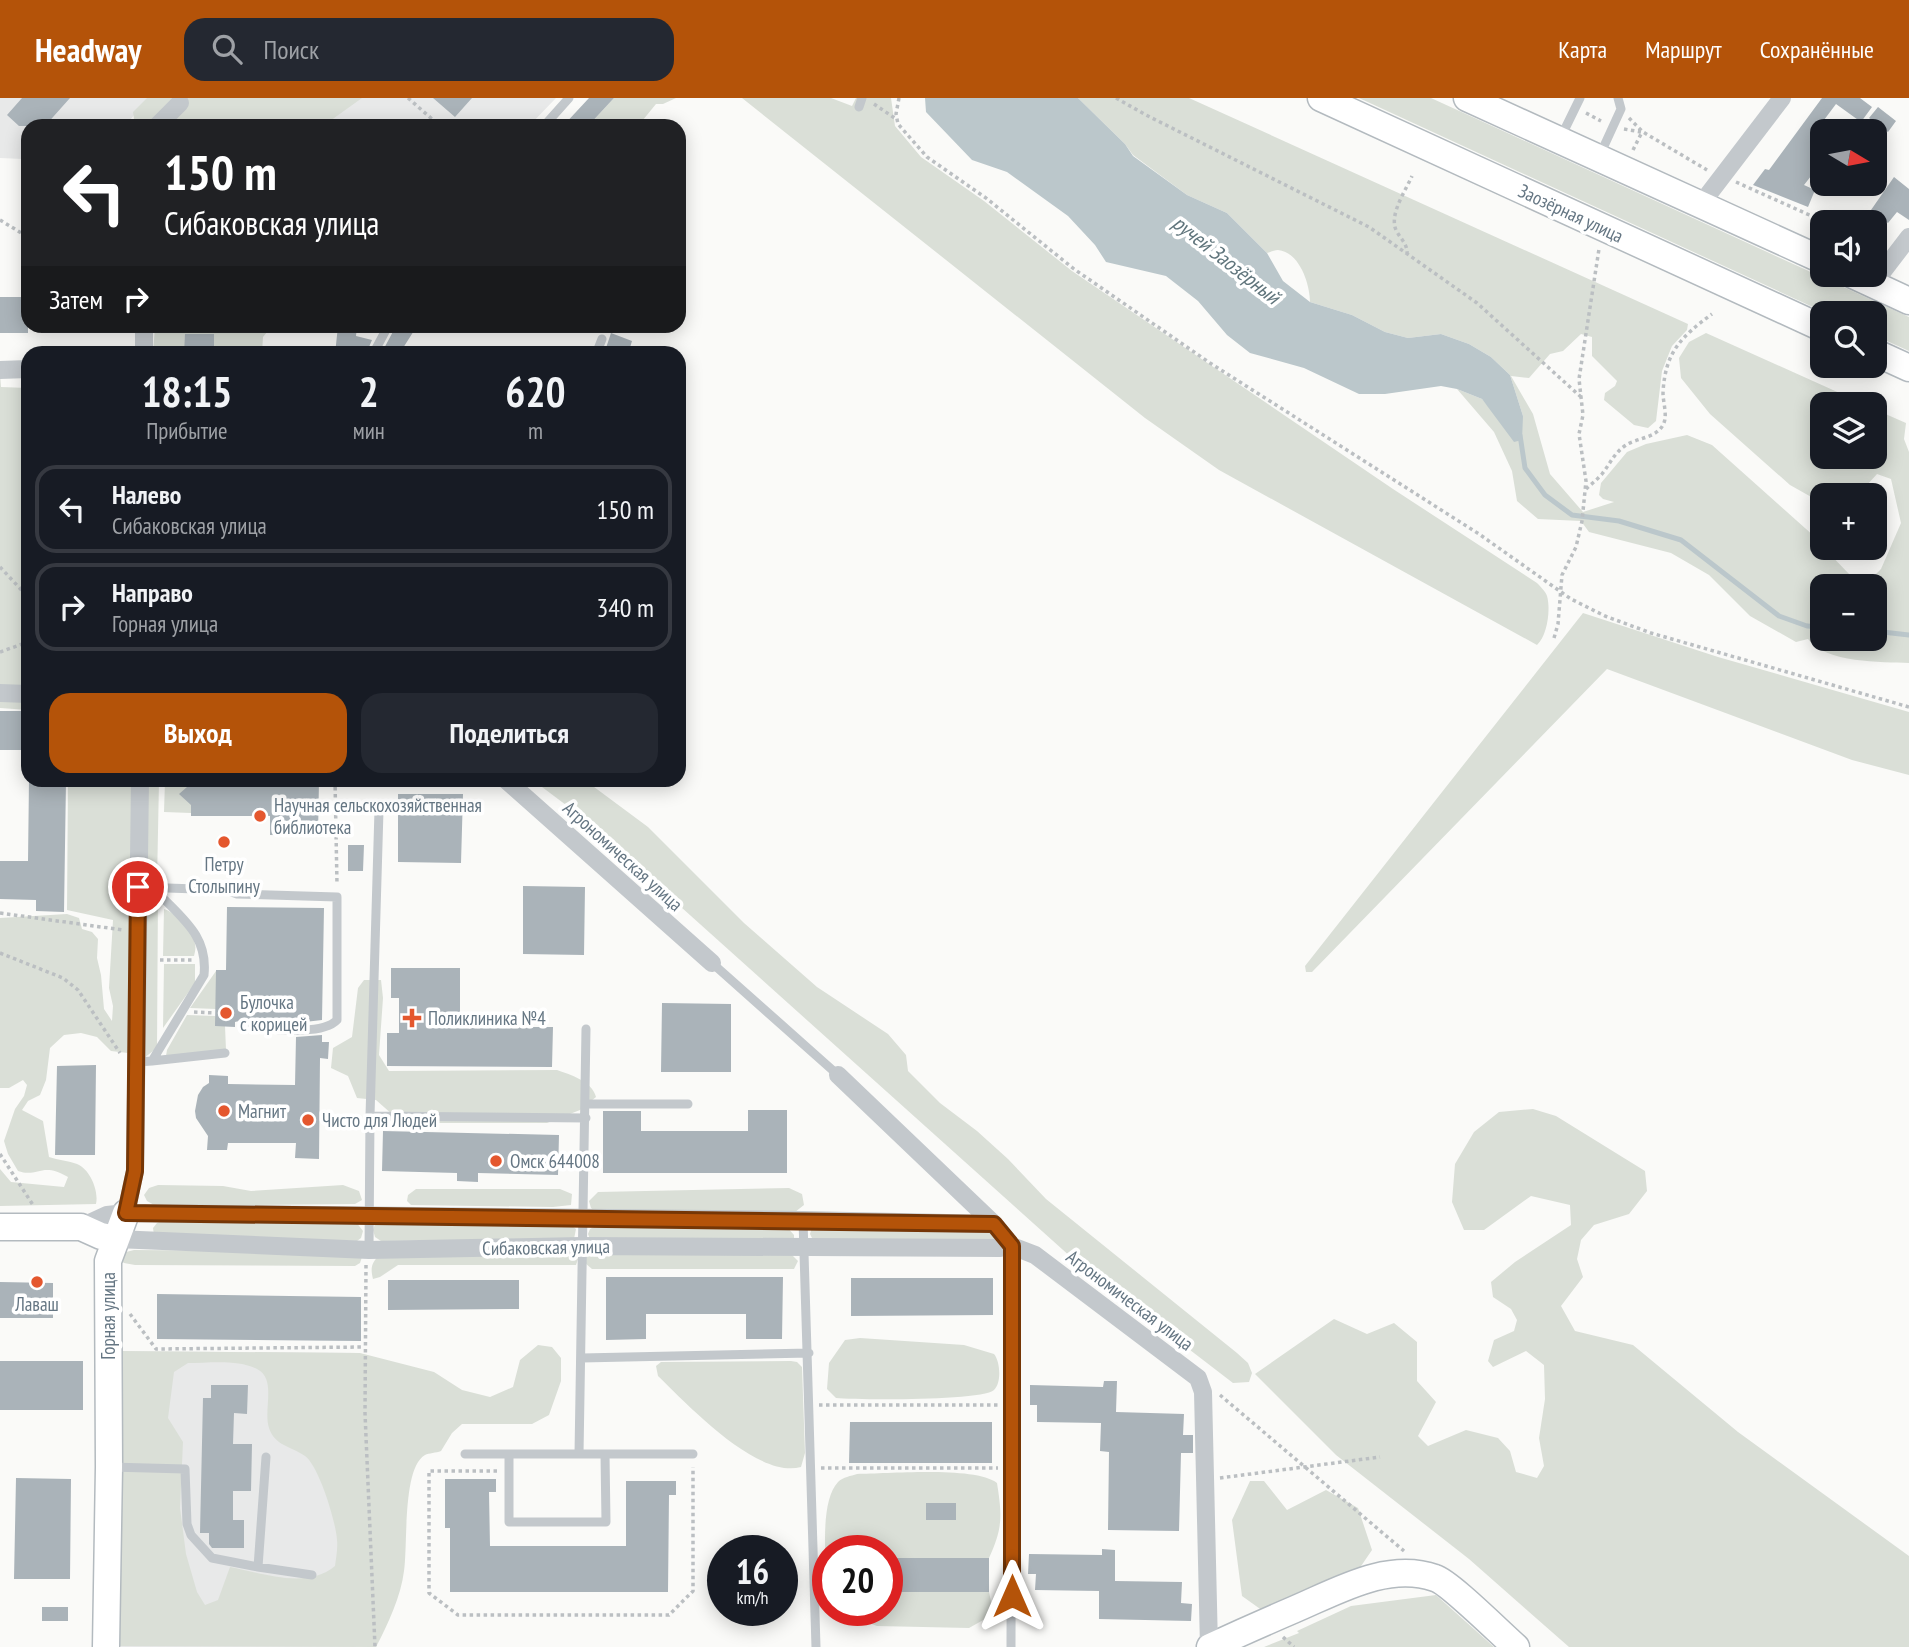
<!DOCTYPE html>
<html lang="ru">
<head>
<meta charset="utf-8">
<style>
  :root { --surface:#171b24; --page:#242831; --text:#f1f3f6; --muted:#9ea1a6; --line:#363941; --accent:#b45309 }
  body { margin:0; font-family:"PT Sans Narrow",sans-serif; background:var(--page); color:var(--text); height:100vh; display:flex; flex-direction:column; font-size:26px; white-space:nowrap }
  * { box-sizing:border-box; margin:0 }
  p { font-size:23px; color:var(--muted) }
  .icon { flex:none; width:38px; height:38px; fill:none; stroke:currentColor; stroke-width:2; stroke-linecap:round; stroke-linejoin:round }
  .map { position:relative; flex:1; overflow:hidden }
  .side { position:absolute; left:21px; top:248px; width:665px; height:441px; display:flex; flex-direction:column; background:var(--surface); border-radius:21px; box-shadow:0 4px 18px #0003 }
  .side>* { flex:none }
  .top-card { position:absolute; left:21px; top:21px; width:665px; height:214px; border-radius:21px; box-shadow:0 4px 18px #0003; background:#202124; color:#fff; overflow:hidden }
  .needle { width:46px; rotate:100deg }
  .tools { position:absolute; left:1810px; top:21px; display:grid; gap:14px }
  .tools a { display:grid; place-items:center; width:77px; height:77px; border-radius:14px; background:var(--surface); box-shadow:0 4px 18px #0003; font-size:35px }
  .speed { position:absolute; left:707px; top:1437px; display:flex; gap:14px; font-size:35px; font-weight:700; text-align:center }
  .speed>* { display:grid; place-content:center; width:91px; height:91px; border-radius:50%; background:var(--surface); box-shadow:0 4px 18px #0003; line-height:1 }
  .speed small { font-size:18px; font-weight:400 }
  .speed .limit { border:10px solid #d22; background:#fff; color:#111 }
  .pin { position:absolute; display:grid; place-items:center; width:60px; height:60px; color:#fff; margin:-30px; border:4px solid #fff; border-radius:50%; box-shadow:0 2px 7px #0007 }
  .me { position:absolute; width:77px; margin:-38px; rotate:0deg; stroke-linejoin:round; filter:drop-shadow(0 0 5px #0008) }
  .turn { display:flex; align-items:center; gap:24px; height:147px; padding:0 28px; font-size:32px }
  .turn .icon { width:91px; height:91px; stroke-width:2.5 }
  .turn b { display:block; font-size:49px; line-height:60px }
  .then { display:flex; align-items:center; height:66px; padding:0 28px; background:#0003; gap:14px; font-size:26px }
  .eta { display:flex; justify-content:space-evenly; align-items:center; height:119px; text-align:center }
  .eta b { font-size:42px; font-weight:600; line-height:49px }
  .cta { display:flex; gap:14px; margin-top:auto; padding:14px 28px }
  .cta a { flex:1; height:80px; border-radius:21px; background:var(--accent); color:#fff; font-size:28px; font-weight:600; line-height:80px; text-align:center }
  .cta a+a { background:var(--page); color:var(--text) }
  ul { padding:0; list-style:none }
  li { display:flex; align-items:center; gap:21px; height:88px; margin:0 14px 10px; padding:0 14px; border:4px solid var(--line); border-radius:21px }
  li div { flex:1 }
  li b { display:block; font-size:26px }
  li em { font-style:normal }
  header { display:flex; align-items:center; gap:42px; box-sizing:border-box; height:98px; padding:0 35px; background:var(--accent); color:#fff }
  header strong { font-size:33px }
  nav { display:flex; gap:38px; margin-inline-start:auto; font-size:24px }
  .search { width:490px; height:63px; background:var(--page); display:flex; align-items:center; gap:18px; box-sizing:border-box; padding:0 24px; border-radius:21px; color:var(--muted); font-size:26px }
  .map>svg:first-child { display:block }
</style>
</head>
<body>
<header>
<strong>Headway</strong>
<div class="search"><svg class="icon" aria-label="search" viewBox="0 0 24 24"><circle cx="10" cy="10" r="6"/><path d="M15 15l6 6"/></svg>Поиск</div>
<nav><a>Карта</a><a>Маршрут</a><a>Сохранённые</a></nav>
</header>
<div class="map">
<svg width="1909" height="1549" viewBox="0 0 1909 1549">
  <rect width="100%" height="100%" fill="#fafaf8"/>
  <path fill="#e8e9e9" d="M0,0H164L144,5L125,28H28V61H23L0,60Z
    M174,0H556L529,28H185Z
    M121,1253L360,1255L356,1549H121Z"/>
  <path fill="#dadfd7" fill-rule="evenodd" d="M147,0H362L323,28H135L133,14Z
    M614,0H676L663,6H656L638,28H588Z
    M742,0H831L852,8L856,0H891L895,28L921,59L984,103L1072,173L1393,391L1537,485C1540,488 1546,494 1547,498C1551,512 1547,538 1537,547L1219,372L1145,320Z
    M1078,0H1189L1688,226L1687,232L1672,248L1662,273L1656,323L1648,330L1634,327L1604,302L1605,295L1615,288L1617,283L1592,258V239L1581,236L1563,253L1550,256L1529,280L1511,278L1533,316L1550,376L1583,414L1614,404L1603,401L1599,397L1601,385L1627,354L1646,346L1687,337L1712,347L1815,439L1822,450H1824L1850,477L1871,481L1881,471L1901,425L1891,381L1877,376L1858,397H1822V405L1790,387L1710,316L1681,280L1679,260L1689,244L1706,235L1864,306H1822V359H1874V311L1906,325L1904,341L1909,354V565C1882,564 1825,565 1808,541L1796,544L1750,518L1709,477L1671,455L1589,434L1581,423L1538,421L1517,403L1512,373L1494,334L1457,291L1482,301L1498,320L1523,318L1510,277L1491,259L1469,246L1441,236L1408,240L1385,234L1352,217L1310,204C1310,187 1300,154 1278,152C1274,152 1271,154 1267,155L1227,115L1187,97L1133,57L1125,46ZM1822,488H1874V541H1822Z
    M1359,0H1431L1909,219V253L1874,237V215H1826Z
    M155,228H272L263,239L262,255L153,256Z
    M0,276L1,289L28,290V612L0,610Z
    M1583,515L1718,559L1909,614V677L1852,662L1607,571L1312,874H1306L1305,868Z
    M68,683H132L128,955L111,953L97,939L81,935L64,937L50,950L46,982L40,997L28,1003L22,1012L43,1023L49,1059C58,1062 69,1063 77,1066C90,1071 99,1093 96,1106L0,1108V1071L11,1084L64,1089L68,1079C42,1063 38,1080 18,1073L8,1056L4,1043L15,1011L24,998L27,987L23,982L9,990H0V820L67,816L79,820L82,831L92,834L98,841L97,860L101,877L104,911L112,923L113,908L109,890L113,822L67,812Z
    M146,683H159L157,784H146Z
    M165,683H191V715L164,714Z
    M534,683H586L648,729L744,825L817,889L888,936L906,957L908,973L940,1005L977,1033L1008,1061L1046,1101L1237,1255L1248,1265L1252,1275L1249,1284L1233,1285L1082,1169L574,713Z
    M150,791L158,794L157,950L144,960L145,795Z
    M164,811C175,814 193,834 195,846C196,850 195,854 194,858H163Z
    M164,866H195V885L163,930Z
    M216,873V911L190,910Z
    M364,882H381L383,900L379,957L389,973L557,972C571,977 592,983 596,999L580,1012L547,1025H402L376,1002L357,1000L348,978L331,970L333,950L352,939L358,890Z
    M187,917L215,918L225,928L226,952L166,958L167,952Z
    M1533,1011L1556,1018L1645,1073L1647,1093L1629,1116L1594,1127L1581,1142L1577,1161L1583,1179L1561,1208L1575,1233L1633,1247L1738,1334L1909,1458V1549H1569L1469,1461L1336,1357L1255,1276L1334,1221L1367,1236L1394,1225L1417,1244V1283L1436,1304L1418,1338L1428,1348L1466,1332L1498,1340L1510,1353L1516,1374L1537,1380L1544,1368L1539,1340L1545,1301L1544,1267L1526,1253L1493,1269L1488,1263L1494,1242L1514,1233L1517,1222L1511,1211L1493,1199L1491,1184L1515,1164L1571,1127L1570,1107L1531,1098L1484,1132H1464L1452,1104L1455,1066L1474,1034L1499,1014Z
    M158,1087L223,1088L251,1093L343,1087L359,1093L362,1102L355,1106L156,1108L147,1103L144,1097L149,1090Z
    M789,1090L802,1096L804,1107L795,1114L599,1116L591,1110L589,1103L598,1094Z
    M416,1091H560L572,1096L571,1107L553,1109L411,1107L407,1103L408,1097Z
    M164,1122L356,1124L363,1133L361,1140L357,1143L154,1137L153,1130L157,1125Z
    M381,1124L572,1128L576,1131L574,1141L381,1143L375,1139L373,1132L375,1126Z
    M596,1128L787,1129L794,1137V1141H590L588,1136L590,1131Z
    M812,1129L987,1131L996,1138L995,1144L813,1142L810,1136Z
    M134,1152L352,1154L362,1159L360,1165L355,1168L135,1167L124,1165L120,1162L122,1155Z
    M586,1155H790L798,1163L794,1171H592L585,1165Z
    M574,1156L578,1161L576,1167H398L380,1179L373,1181C370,1169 372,1165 379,1157Z
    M860,1240L964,1247L994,1256C1000,1263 1002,1284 994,1292C983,1303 857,1302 836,1300L827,1291L829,1265L845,1242Z
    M538,1247L552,1249L561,1260V1283L549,1317L532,1326H462L452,1335L441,1353C436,1355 429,1355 425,1357C402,1370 408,1448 404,1473C401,1498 388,1526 376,1549L118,1548L121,1253L360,1255L434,1274L462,1292L490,1299L513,1289L520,1262ZM188,1265C209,1265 238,1261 257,1271C277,1281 263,1312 269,1330C275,1348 291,1348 305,1358C319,1368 336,1424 337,1442C338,1450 336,1460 335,1468C306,1492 263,1475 230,1469L218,1502L205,1507L197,1494L186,1456L180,1410L183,1344L168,1320L174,1274Z
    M791,1263L797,1264L802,1269L805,1355L801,1369C757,1381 688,1307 658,1278L656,1268L661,1264Z
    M857,1376C888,1376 975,1368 997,1385C1002,1417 1003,1430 989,1460H887V1452H828V1486C825,1461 820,1403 838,1384C843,1379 851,1378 857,1376Z
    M1250,1383H1264L1287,1412L1326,1392L1358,1410L1372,1452L1357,1474L1263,1513L1242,1498L1232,1422Z
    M887,1494H989L992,1508L985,1521L969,1530L877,1528L853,1519L845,1512H887Z
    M1436,1497L1494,1549H1264L1299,1535L1297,1533L1351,1508Z"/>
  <path fill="#bbc7cb" d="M925,0H1078L1125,46L1133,58L1187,97L1227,115L1267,155L1283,183L1310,204L1352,217L1385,234L1408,240L1441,236L1469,246L1491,259L1510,277L1523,318L1522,342L1514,344L1482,301L1457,291L1441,288L1385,296H1359L1304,270L1250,255L1227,237L1198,203L1166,178L1106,164L1095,147L1068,118L1007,74L972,62L926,14Z"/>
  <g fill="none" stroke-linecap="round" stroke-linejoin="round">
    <path stroke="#bbc7cb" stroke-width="5" d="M1520,337L1525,370L1545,397L1572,417L1619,423L1681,442L1779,518L1807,528L1822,529
      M1874,533L1909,537"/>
  </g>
  <path fill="#aab3b9" d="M22,0H70L45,28H19L7,17Z
    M433,0H472L455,19Z
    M589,0H614L588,28H563Z
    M1822,0H1860L1872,9L1861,24L1836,6L1818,30L1822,33V64L1804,87L1815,92L1808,109L1753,87L1765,71L1769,72Z
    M1878,9L1896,23L1888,34L1869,20Z
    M1894,79L1909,91V122L1897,114L1888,125L1871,112Z
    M0,199H28V235H0Z
    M338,228H357L356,238L372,242L366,256H335Z
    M396,228H417L403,250L406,251L405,256H381Z
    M611,235L632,243L628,256H604Z
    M185,236H214V256H184Z
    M0,613H28V652H0Z
    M29,682H66L64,814L36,813V802L0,801V763H28Z
    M195,682H319L318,738L270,737V718H191V707L179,696Z
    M398,696H463L461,765L398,764Z
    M348,747H364L363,773H348Z
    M523,788L585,789L584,857L523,856Z
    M227,809L324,810L322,922L296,925L243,922L235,924V929L215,928L216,872H226Z
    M391,870H460V929H553L552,969L387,968V935H399V900H391Z
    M662,905L731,906V974H661Z
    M322,937V944H329L328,961L320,960L319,1061L295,1060L296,1045H228L227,1052H207L208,1038L196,1020L195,1013L198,997L203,989L209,985V977L228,978V986L295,987L296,939Z
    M96,967L95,1057H55L57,968Z
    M748,1012H787V1075H603V1013H641V1033H748Z
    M383,1033L559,1037L558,1077L478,1075V1084L457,1083V1075L382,1073Z
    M606,1179H783L782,1241H746V1216H646V1241L606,1242Z
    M851,1180H993V1217L851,1218Z
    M388,1182H519V1211L388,1212Z
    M0,1184L53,1185V1220H0Z
    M157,1196L361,1199V1243L157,1241Z
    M0,1263H83V1312H0Z
    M1104,1283H1117L1116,1314L1184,1316L1183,1337H1193V1355H1181L1179,1433L1108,1432L1109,1354L1100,1353L1101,1325L1037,1324V1307H1030V1287L1103,1289Z
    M211,1287H248L247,1316L234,1315L233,1346H252L251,1393H233V1422H244V1450H212L209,1446V1435H200L203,1300H211Z
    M850,1324H992V1365H849Z
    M16,1380L71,1381L70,1481H14Z
    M445,1381H496V1394H489L490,1448H626V1383H676V1397H669L668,1494H450V1430H445Z
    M926,1405H956V1422H926Z
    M1102,1451L1115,1452V1483L1182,1484L1181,1505L1192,1506L1191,1523L1099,1521V1493L1035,1492L1036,1476H1028L1029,1456L1102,1457Z
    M887,1460H989V1494H887Z
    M42,1509H68V1523H42Z"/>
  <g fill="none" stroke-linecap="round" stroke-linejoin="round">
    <defs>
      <path id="secondary" d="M1321,0L1822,230
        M1467,0L1822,162
        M1853,177L1909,203
        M1874,254L1909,270
        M0,1129H81L101,1138L116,1141
        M106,1549L109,1369L108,1163L126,1115
        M1210,1549C1238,1536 1265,1524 1293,1512C1336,1494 1387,1463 1435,1480C1449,1484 1501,1536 1516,1549"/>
    </defs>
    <use href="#secondary" stroke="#b3babf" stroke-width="29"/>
    <path stroke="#bbbfc2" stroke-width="3.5" stroke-dasharray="3.5 3.5" stroke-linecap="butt" d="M408,0L440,28
      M899,0L896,16L898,26L927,59L986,100L1074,171L1210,265L1479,436L1571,501L1605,518L1651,535L1909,609
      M1116,0L1146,17L1369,129L1477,205L1581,299
      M874,6L896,21
      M1586,15L1601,23
      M1629,20L1643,34L1707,72
      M1624,31L1641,34
      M1633,52L1642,34
      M1736,84L1825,124
      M0,122L28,139
      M1407,157C1408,146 1401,142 1396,132C1389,116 1406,92 1412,78
      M1586,391C1591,386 1597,382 1602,376C1610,366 1614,355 1626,347C1637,340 1656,340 1663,327C1668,318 1663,305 1663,295C1665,254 1681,239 1712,216
      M0,469L28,499
      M1554,540L1558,526L1562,477L1576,449L1582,423L1586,383L1579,336L1583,317L1579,281L1599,151
      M0,554L28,544
      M335,682L337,786
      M0,815L123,832
      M0,855L63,880L78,892L120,955
      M160,862H193
      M194,914L215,915
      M0,1056L33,1107
      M366,1167L365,1315L375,1549
      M130,1216L156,1251L364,1249
      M1220,1297L1404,1453
      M819,1307H1000
      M821,1370H998
      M497,1373H429V1495L458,1517H669L693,1493V1369
      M1220,1380L1380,1359
      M1283,1539L1294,1549"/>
    <path stroke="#c3c8cc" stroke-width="9" d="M859,9L862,0
      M125,26L128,28
      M544,28L569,0
      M1560,41L1580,0
      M1599,59L1621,11L1618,0
      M373,256L388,228
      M596,256L602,241
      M138,789L226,792L237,796L337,799V922C321,939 266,930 243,929
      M712,865L838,977
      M152,963L225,955
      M137,964L152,963L204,877C208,839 184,822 160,797
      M586,1006H688
      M370,1018L586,1020
      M803,1122L816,1549
      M369,1152L370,1018L379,712
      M582,1260L809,1255
      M465,1356H693
      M509,1356V1424H606L605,1356
      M579,1356L586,931
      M110,1369L185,1371L187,1426L191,1437L212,1460L258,1469L312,1477
      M258,1469L266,1359
      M1011,1549L1012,1148"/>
    <path stroke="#c3c8cc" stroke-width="18" d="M157,28L180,5
      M1701,106L1782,0
      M1873,186L1909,139
      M144,256V228
      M0,272L28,271
      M0,595L28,596
      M506,682L712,865
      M838,977L994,1126L1012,1148L1035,1157L1198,1280L1203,1294L1209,1549
      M126,1115L135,1073L140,682
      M81,1129L107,1117L126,1115L803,1122L994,1126
      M116,1141L369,1152L581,1148L999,1150L1012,1148"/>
    <use href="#secondary" stroke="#fff" stroke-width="26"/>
  </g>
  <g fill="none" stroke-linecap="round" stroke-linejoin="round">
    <defs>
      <path id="route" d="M138,789L135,1073L126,1115L994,1126L1012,1148V1498"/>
    </defs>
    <use href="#route" stroke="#753606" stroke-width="18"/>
    <use href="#route" stroke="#b45309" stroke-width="12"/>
  </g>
  <g fill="#e4572e" stroke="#fff" stroke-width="2.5">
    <circle cx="260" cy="718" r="7"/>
    <circle cx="224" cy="744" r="7"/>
    <circle cx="226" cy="915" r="7"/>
    <path d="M408.5 909.5h7v7h7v7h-7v7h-7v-7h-7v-7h7z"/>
    <circle cx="224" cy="1013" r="7"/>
    <circle cx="308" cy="1022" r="7"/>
    <circle cx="496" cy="1063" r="7"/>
    <circle cx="37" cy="1184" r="7"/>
  </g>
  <g text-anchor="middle" stroke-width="7" stroke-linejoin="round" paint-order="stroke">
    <g font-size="19" fill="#657683" stroke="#fff">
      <text transform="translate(1571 115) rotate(25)" y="7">Заозёрная улица</text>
      <text transform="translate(623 758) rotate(42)" y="7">Агрономическая улица</text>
      <text transform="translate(546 1149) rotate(-1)" y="7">Сибаковская улица</text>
      <text transform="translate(1130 1202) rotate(37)" y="7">Агрономическая улица</text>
      <text transform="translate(108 1218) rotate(-90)" y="7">Горная улица</text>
    </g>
    <g font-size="19" fill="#657683" stroke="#fff" text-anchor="start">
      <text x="274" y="714">Научная сельскохозяйственная<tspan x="274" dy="22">библиотека</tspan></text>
      <text x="224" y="773" text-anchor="middle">Петру<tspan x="224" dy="22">Столыпину</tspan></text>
      <text x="240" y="911">Булочка<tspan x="240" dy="22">с корицей</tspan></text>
      <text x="428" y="927">Поликлиника №4</text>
      <text x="238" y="1020">Магнит</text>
      <text x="322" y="1029">Чисто для Людей</text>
      <text x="510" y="1070">Омск 644008</text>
      <text x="37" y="1213" text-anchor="middle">Лаваш</text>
    </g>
    <g font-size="21" font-style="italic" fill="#60757c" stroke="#fff">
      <text transform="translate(1226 162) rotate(38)" y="7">ручей Заозёрный</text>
    </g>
  </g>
</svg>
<div class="tools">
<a><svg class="needle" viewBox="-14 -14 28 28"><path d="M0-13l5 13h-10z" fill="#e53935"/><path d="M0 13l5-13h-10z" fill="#9ea1a6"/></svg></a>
<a><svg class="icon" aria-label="sound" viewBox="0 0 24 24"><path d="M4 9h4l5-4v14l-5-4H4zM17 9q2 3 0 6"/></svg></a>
<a><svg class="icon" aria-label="search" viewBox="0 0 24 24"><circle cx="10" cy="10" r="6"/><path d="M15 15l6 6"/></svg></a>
<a><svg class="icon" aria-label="layers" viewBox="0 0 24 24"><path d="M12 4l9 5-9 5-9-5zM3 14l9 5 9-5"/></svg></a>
<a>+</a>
<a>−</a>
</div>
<div class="speed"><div>16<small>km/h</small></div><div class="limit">20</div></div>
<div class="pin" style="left:138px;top:789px;background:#d93025"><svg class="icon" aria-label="arrive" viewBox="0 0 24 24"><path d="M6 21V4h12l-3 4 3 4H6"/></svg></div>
<svg class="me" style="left:1012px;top:1498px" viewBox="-20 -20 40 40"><path d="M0-17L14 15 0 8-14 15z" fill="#b45309" stroke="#fff" stroke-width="4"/></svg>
<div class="top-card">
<div class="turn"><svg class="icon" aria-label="left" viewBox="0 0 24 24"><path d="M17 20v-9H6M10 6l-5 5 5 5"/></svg><div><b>150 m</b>Сибаковская улица</div></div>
<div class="then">Затем<svg class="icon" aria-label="right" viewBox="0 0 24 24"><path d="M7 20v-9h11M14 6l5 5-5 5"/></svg></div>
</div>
<section class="side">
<div class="eta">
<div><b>18:15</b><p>Прибытие</p></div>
<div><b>2</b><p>мин</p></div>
<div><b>620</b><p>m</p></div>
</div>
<ul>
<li><svg class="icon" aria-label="left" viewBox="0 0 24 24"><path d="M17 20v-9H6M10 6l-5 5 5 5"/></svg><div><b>Налево</b><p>Сибаковская улица</p></div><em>150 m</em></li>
<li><svg class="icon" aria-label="right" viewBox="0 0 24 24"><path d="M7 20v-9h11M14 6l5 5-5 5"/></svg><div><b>Направо</b><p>Горная улица</p></div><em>340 m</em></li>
</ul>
<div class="cta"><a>Выход</a><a>Поделиться</a></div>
</section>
</div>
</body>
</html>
